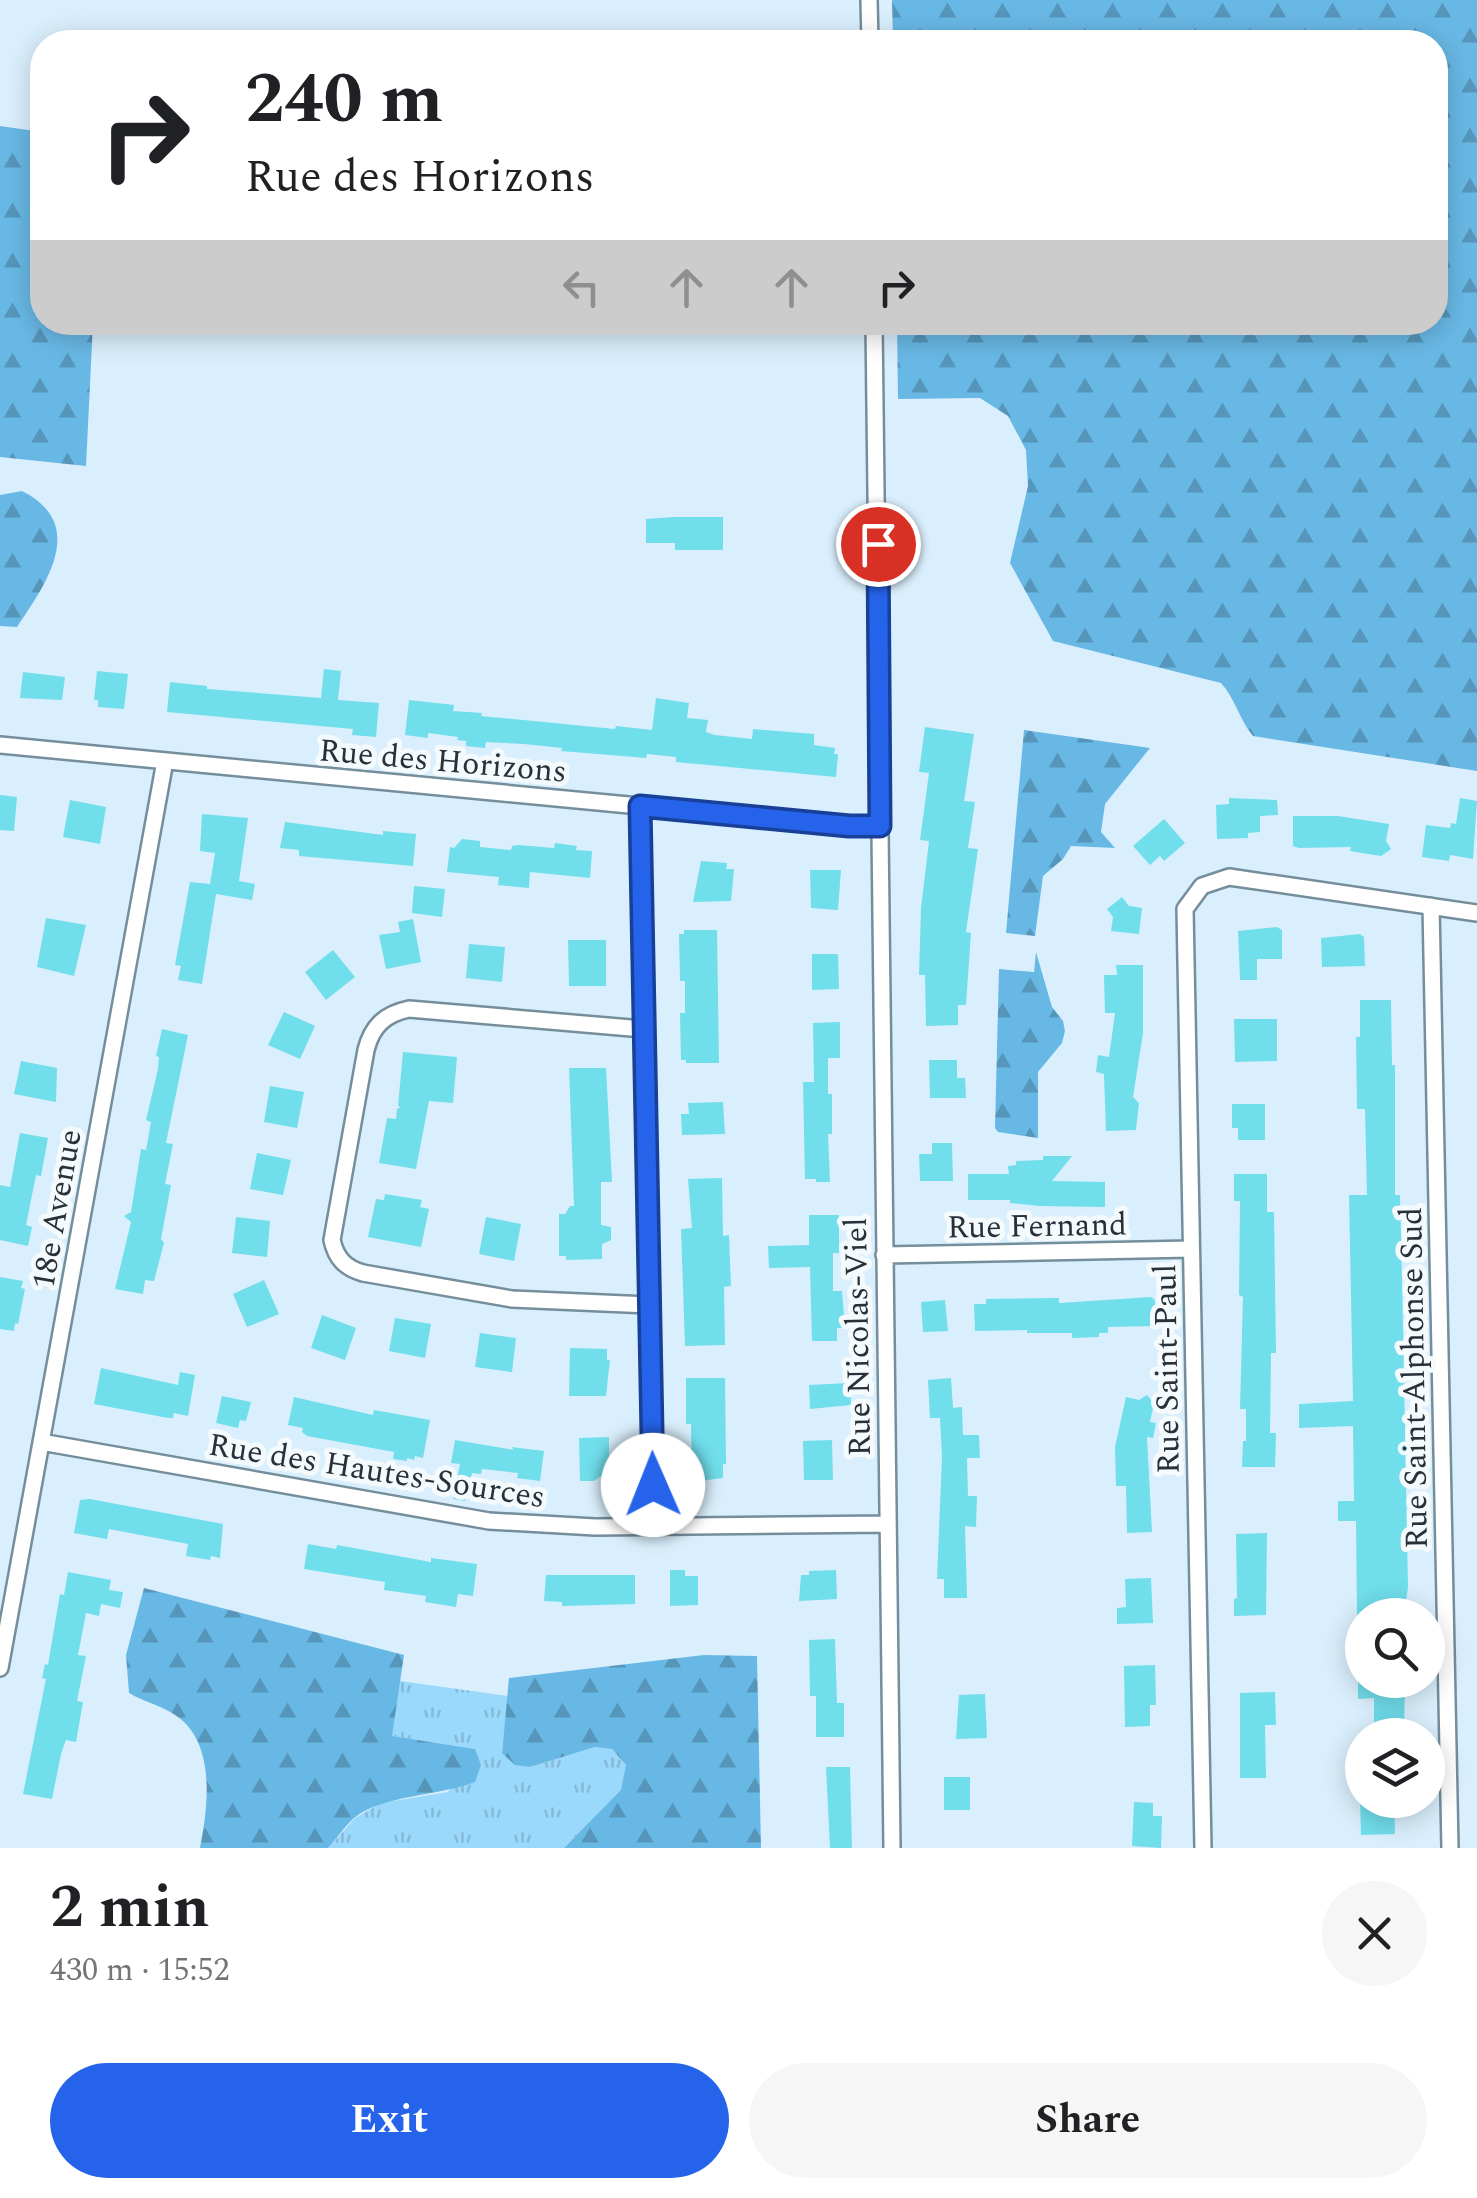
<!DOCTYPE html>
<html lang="en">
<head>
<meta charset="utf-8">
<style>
  :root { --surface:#fff; --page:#f6f6f6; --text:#202124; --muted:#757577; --accent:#2563eb }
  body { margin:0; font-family:Spectral,serif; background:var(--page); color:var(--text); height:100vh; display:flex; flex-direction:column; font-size:38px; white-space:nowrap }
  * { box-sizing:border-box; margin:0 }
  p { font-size:32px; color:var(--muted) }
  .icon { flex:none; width:55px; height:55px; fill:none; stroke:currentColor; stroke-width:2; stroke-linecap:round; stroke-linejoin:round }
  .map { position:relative; height:1848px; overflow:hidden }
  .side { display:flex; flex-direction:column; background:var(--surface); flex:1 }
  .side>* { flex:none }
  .guide { position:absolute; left:30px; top:30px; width:1418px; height:305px; border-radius:40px; box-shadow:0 5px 25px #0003; background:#fff; color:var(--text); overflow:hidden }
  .controls { position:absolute; left:1345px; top:1598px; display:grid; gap:20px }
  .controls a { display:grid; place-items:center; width:100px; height:100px; border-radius:50%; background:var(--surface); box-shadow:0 5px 25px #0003; font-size:50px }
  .pin { position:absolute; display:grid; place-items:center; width:85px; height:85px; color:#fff; margin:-42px; border:5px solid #fff; border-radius:50%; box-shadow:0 2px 10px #0007 }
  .me { position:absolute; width:110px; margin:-55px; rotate:359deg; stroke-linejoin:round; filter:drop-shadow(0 0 8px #0008) }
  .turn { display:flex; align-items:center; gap:35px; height:210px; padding:0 50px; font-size:45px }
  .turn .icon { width:130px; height:130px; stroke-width:2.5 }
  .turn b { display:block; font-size:70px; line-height:85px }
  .lanes { display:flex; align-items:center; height:95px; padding:0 50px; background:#0003; justify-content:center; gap:50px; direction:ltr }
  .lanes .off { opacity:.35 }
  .round { display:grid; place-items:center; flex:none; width:105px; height:105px; border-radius:52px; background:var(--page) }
  .summary { display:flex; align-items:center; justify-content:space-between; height:170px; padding:0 50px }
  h1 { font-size:60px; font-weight:700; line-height:75px }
  .button { display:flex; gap:20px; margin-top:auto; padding:20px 50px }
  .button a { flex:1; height:115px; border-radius:60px; background:var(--accent); color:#fff; font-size:40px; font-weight:700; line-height:115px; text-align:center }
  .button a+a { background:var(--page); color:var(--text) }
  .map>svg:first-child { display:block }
</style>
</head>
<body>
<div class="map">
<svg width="1477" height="1848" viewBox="0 0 1477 1848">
  <defs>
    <pattern id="grass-tufts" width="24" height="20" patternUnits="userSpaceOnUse" patternTransform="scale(2.5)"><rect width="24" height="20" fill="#9ad8fc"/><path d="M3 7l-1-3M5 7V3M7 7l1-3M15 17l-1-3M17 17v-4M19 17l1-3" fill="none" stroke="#85bad9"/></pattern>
    <pattern id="forest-firs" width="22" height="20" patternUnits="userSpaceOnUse" patternTransform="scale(2.5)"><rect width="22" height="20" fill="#68b8e5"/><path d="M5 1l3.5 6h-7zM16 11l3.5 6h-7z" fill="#5696ba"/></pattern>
  </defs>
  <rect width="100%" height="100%" fill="#daeffd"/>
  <path fill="url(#grass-tufts)" d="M400,1681L508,1696L502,1752L530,1767L595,1747L612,1749L626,1765L622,1790L564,1848H328L355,1818L381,1803L448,1792L475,1749L391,1736Z"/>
  <path fill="url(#forest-firs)" d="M892,0H1477V771L1253,736C1239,719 1235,698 1221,683L1053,641L1010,563L1028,486L1026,450L1008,416L980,398L898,399L897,323L1435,322V42H893Z
    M0,126L42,132V322L93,323L86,466L0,457Z
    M22,491C88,524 47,583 17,627L0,626V495Z
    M1024,730L1150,748L1105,804L1101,832L1115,848L1071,846L1063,859L1043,876L1035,936L1006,933Z
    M1036,952L1052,1007L1063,1021L1065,1031L1062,1043L1038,1072V1138L998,1132L995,1128L999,969L1034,972Z
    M144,1588L404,1655L392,1736L475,1749L481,1765L475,1782C439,1796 382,1795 354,1818C345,1826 337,1838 328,1848H200C208,1807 216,1745 178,1717C164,1706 144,1702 129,1693L126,1655Z
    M704,1655L757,1656L761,1848H564L621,1790L626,1765L612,1749L595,1747L530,1767L515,1765L502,1753L509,1678Z"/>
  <path fill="#70deeb" d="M674,517H723V550H675V543H646V519Z
    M324,669L341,671L338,700L379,703L376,737L352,735L353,729L167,712L170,682L207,686V689L321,698Z
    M97,671L128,674L124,709L98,707V700H94Z
    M23,672L65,677L62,700L20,698Z
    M656,698L689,703L687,718L708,720L706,732L715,735L752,739L753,729L814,734V745L835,748L834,754H838L836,777L676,762V757L647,754L646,758L561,751L562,748L524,744L486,742L485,748L466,746V741L457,740L458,737L428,733V738L405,735L409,700L454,705L453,711L482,713L481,716L615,729L616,726L652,730Z
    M925,727L974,734L964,801L975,802L968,848L978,849L966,932L971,933L966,1005H958V1025L926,1026L925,975H919L921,908L929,841L920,840L929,773L919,772Z
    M0,795L17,797L14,831L0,830Z
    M1229,798L1277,800L1278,815L1260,816V832L1248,833V838L1217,839L1216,805L1229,804Z
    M1460,798L1477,801L1473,859L1450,855L1449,861L1422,857L1426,825L1450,828L1451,823L1456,824Z
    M70,800L106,807L100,844L63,837Z
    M202,814L248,818L239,881L255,884L252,900L216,894L202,984L178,980L181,966L175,965L190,882L210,884L215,853L200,851Z
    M1293,816H1338L1389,824L1386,841L1391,849L1381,856L1350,851L1351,847L1299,848L1293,846Z
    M1164,819L1185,843L1164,861L1160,856L1150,865L1133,846Z
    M285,822L383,835V831L416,834L413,866L299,856V850L280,848Z
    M462,839L480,841V847L511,850L512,846L518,845L554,848L555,843L577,846L576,850L592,851L590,878L530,872L529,888L498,885L499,877L447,872L450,847L454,848Z
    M701,861L727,863L726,869H734L731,901L693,902Z
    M810,870H841L838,910L811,908Z
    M414,886L445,889L442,917L412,913Z
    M1122,897L1129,906L1142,908L1139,934L1111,931L1113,917L1107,909Z
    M46,918L86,925L74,976L37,967Z
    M413,919L421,962L386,969L379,935L400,932L398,922Z
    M1277,927L1282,930V959H1257V980H1240L1238,931Z
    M684,930H717L719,1063H686V1060H681L680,1013H685V981H680L679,934H684Z
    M1360,934L1364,937L1365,966L1322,967L1321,938Z
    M568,940H606V986H569Z
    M469,944L505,947L502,982L466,978Z
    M333,950L355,977L326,1000L305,972Z
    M812,954H838L839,989L812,990Z
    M1116,965H1143V1033L1133,1097L1139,1103L1136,1130L1106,1131L1104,1074L1096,1072L1098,1055L1109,1057L1115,1013H1105L1104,975H1117Z
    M1360,1000H1391L1392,1065H1395V1195H1400L1403,1325L1408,1587L1404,1615H1357L1356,1521H1338V1501H1354L1353,1426L1299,1428V1404L1353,1401L1349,1195H1367L1365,1109H1357L1356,1037H1360Z
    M284,1012L315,1026L300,1059L268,1045Z
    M1234,1019H1277V1061L1235,1062Z
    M840,1022V1058H828V1094H832V1134H828L830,1182H816V1179H805L803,1082H814L813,1023Z
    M162,1029L188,1035L166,1143L173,1144L165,1184L171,1185L161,1239L164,1243L154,1281L145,1280L143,1294L115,1289L131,1222L124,1216L131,1212L141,1149L146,1150L151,1122L146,1120L158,1069L159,1057L156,1056Z
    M403,1052L457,1057L453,1103L429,1101L416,1169L379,1163L387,1118L396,1119L397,1109L401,1107L398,1106Z
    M929,1060H957V1078H965L966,1098H930Z
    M21,1061L57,1068L56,1102L14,1094Z
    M569,1068H606L612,1182H601V1225L611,1227V1240L602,1244V1259L566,1260V1256H559V1214H565L570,1206H574Z
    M270,1086L304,1092L297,1128L264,1122Z
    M723,1102L725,1134L682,1135L681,1114H689L688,1103Z
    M1232,1104H1265V1140H1238V1128H1232Z
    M20,1133L48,1138L41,1176L36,1175L26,1225L32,1227L28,1246L0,1240V1185L10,1187Z
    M932,1143H952L953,1181H920L919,1154H932Z
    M257,1153L291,1160L283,1195L250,1189Z
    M1043,1156H1072L1052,1181L1105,1182V1207L1040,1206L1010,1203V1200H968V1174H1009L1008,1166L1016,1165V1161L1043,1160Z
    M1234,1174H1267V1212H1274L1276,1353H1271L1270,1433H1276L1275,1467H1242L1243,1441H1246V1409H1240L1243,1297L1239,1295L1240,1201H1234Z
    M722,1178L723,1236L729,1235L731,1286L724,1287L725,1345L685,1346L681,1229L692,1228L688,1179Z
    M385,1194L422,1200L420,1207L429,1209L421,1247L368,1237L376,1199L384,1200Z
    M809,1215H839V1253H833V1291H842L845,1328H837V1341H812L810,1267L769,1268L768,1246L809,1245Z
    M236,1217L270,1221L267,1257L232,1253Z
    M486,1217L521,1224L514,1261L479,1254Z
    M0,1277L23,1281L21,1288L25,1289L18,1324L15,1323L14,1331L0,1329Z
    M264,1280L279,1314L247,1327L233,1294Z
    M1151,1297L1155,1300V1326L1108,1327V1333H1099V1337L1072,1338V1333H1027V1330L975,1331L974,1304H986V1299L1059,1298V1303Z
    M945,1300L948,1331L923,1332L921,1302Z
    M322,1315L356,1328L345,1360L311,1348Z
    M395,1318L431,1324L425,1358L389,1351Z
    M480,1333L516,1338L512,1372L475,1367Z
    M570,1348L607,1349V1360H610L606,1396H569Z
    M101,1368L178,1385L180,1372L195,1375L188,1416L174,1413L173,1418H168L94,1404Z
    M686,1378H725L726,1464H723V1478L692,1482L691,1424H686Z
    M951,1378L953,1408L962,1407L963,1435H979L980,1458H967L968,1496H977L976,1527L965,1526L967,1598H944V1579H937L942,1457L940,1418H930L928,1380Z
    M850,1383L851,1405L810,1409L809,1385Z
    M1147,1395L1154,1403L1150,1422L1156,1423L1153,1438L1147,1437L1152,1532L1127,1533L1126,1486H1116L1115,1447L1126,1397L1139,1400Z
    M222,1396L251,1402L246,1421L240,1420L238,1428L216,1423Z
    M294,1397L373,1415L374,1410L430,1420L423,1458L415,1456L414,1460L407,1458V1461L393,1459L394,1452L307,1436L302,1432L303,1428L288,1425Z
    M609,1437V1476H601L594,1481H580L579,1438Z
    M455,1440L514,1450L511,1447L544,1451L540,1481L517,1478L518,1473L482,1469L481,1474L472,1473L465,1501L453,1499L460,1464L451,1463Z
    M832,1440L833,1480H804L803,1441Z
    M90,1499L223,1524L220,1558L211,1556L210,1560L186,1556L188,1544L109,1529L107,1539L74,1533L80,1500Z
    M1267,1533L1266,1615L1234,1616V1599L1237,1598L1236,1534Z
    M308,1544L336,1549L337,1545L431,1562V1558L477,1564L473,1596L458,1594L456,1607L425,1602L426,1596L384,1590L385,1582L304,1569Z
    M670,1570H685V1576H698V1605L670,1606Z
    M836,1570L837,1599L799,1601L801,1575H809V1571Z
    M68,1572L111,1580L109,1590L123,1592L120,1608L101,1604L99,1616L86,1613L78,1655L86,1656L77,1701L83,1702L76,1742L66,1740L61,1754L52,1799L23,1794L46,1679L42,1678L45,1664L48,1665L60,1594L64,1595Z
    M546,1575H635V1604L562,1606V1602L544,1601Z
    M1151,1578L1153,1623L1117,1624V1608L1126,1607L1125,1579Z
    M835,1639L837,1703H844V1737H816V1696H810L809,1640Z
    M1155,1665L1156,1705H1150V1726L1125,1727L1124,1666Z
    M1358,1680H1405L1404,1735H1374V1698L1358,1699Z
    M1275,1692L1276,1725H1265L1266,1778H1240V1693Z
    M985,1694L987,1738L956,1739L959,1695Z
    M826,1767H850L852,1848H830Z
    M944,1777H970V1810H944Z
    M1360,1800H1394L1395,1834L1361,1835Z
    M1134,1802L1153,1803V1816H1162L1161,1848L1132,1846Z"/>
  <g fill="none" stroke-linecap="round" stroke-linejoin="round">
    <defs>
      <path id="street" d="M869,0L870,42
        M874,322L892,1848
        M0,745L849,826H880
        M640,806L652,1527
        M1431,906L1450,1848
        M643,1029L409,1009C385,1014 372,1026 366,1050L332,1240C336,1258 345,1268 363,1273L512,1299L649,1305
        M884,1255L1191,1249
        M41,1442L489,1521L595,1527L887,1524
        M0,1668L165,761
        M1203,1848L1185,909L1202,886L1229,877L1477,913"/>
    </defs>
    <use href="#street" stroke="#758e9c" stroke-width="20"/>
    <use href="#street" stroke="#fff" stroke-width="15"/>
  </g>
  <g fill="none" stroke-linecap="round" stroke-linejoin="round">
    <defs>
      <path id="route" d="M653,1485L640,806L849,826H880L878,544"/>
    </defs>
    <use href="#route" stroke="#184099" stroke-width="25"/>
    <use href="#route" stroke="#2563eb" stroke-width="18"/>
  </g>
  <g text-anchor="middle" stroke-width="10" stroke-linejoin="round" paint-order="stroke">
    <g font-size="32" fill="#273137" stroke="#f5fafd">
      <text transform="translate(443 760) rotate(5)" y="11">Rue des Horizons</text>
      <text transform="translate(56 1209) rotate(-80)" y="11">18e Avenue</text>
      <text transform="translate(1037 1225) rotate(-1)" y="11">Rue Fernand</text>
      <text transform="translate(857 1337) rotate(-91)" y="11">Rue Nicolas-Viel</text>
      <text transform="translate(1166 1369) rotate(-91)" y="11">Rue Saint-Paul</text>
      <text transform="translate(1413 1378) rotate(-91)" y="11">Rue Saint-Alphonse Sud</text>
      <text transform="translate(377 1470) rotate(9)" y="11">Rue des Hautes-Sources</text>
    </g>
  </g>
</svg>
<div class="controls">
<a><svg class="icon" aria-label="search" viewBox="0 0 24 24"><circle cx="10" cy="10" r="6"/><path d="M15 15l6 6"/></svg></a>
<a><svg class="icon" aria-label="layers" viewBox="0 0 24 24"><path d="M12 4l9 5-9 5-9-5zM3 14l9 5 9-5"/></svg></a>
</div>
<div class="pin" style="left:878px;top:544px;background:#d93025"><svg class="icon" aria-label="arrive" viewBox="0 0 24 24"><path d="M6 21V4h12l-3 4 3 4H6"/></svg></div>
<svg class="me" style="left:653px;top:1485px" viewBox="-20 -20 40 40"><circle r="19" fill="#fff"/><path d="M0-13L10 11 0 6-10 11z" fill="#2563eb"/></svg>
<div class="guide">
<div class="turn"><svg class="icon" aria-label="right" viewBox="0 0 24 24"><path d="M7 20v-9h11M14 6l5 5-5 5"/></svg><div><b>240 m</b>Rue des Horizons</div></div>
<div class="lanes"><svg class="icon off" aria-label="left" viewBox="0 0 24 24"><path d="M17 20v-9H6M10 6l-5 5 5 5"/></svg><svg class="icon off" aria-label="ahead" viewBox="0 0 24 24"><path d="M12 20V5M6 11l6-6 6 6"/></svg><svg class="icon off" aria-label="ahead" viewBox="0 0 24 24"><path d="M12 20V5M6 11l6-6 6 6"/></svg><svg class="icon" aria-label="right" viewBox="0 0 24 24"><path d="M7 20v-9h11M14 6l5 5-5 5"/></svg></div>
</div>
</div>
<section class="side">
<div class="summary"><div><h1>2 min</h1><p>430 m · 15:52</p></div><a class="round"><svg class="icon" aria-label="close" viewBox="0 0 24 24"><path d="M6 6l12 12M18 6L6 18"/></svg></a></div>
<div class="button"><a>Exit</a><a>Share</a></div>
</section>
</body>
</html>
